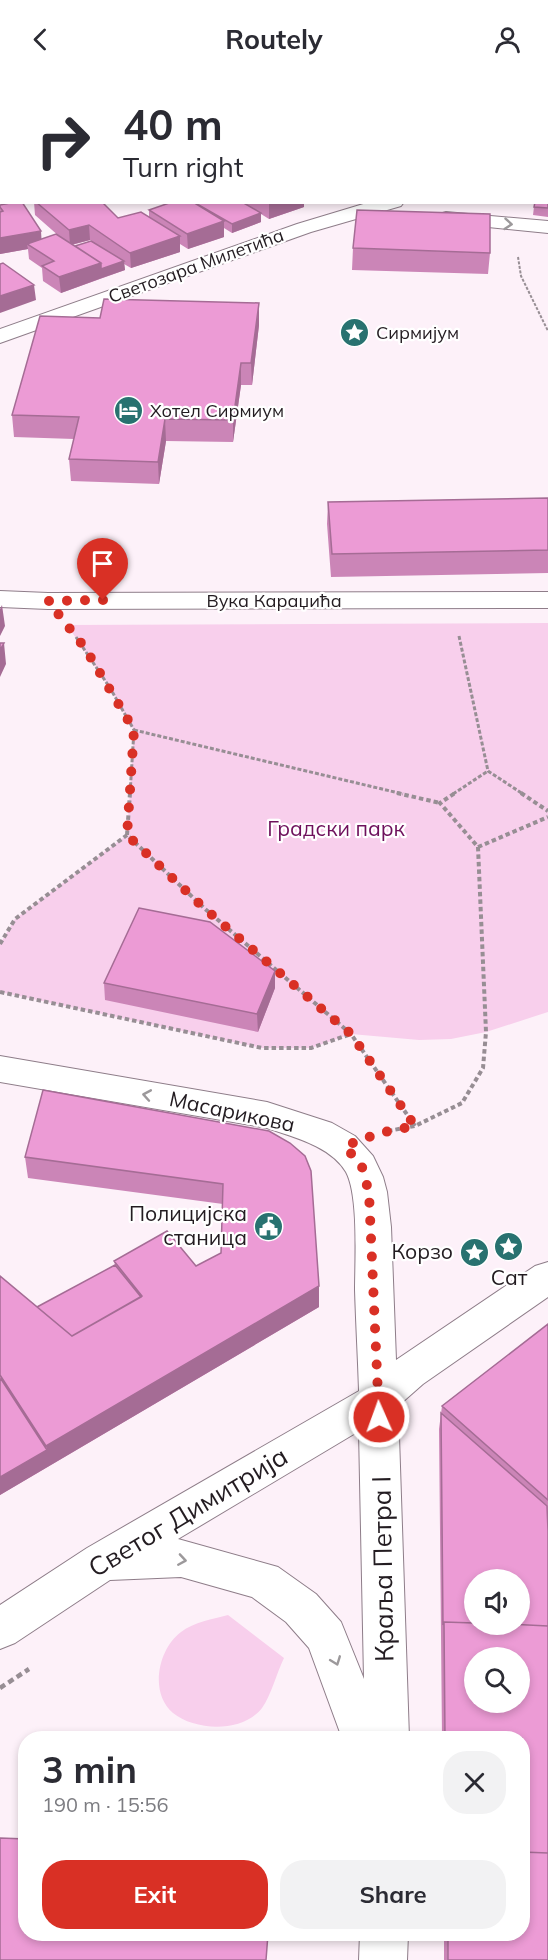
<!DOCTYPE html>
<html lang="en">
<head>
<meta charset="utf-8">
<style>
  :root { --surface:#fff; --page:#f2f2f3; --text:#2b2b33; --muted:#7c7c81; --accent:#d93025 }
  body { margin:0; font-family:Mulish,sans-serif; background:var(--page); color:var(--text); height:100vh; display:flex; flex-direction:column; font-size:22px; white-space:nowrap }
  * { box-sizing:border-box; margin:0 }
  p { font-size:20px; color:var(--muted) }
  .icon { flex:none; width:33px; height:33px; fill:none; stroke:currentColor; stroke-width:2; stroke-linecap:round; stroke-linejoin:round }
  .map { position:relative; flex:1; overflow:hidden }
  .sheet { position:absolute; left:18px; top:1653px; width:512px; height:210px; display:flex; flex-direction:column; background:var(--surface); border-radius:24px; box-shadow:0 3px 9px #0003 }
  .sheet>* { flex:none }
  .guide { position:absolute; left:0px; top:0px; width:549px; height:126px; box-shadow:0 3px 9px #0003; background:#fff; color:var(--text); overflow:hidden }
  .buttons { position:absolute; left:464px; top:1491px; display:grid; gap:12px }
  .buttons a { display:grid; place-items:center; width:66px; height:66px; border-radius:50%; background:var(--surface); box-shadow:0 3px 9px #0003; font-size:30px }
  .pin { position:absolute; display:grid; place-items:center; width:51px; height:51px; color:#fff; margin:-62px -26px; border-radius:50% 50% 50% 0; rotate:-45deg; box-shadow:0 0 6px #0007 }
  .pin .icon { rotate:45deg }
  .me { position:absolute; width:66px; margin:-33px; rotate:358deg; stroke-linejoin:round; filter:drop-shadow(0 0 4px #0008) }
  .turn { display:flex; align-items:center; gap:21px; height:126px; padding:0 24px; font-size:27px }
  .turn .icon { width:78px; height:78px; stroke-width:2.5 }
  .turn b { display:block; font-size:42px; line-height:51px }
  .round { display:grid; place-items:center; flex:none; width:63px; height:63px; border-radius:24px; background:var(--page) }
  .headline { display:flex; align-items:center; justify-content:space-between; height:102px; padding:0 24px }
  h1 { font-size:36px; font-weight:700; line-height:45px }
  .cta { display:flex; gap:12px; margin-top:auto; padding:12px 24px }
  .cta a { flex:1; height:69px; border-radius:24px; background:var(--accent); color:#fff; font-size:24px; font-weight:700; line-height:69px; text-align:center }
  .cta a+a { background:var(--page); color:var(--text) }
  header { display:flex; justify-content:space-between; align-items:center; height:78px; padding:0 24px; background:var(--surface); font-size:27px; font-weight:700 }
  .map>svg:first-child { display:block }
</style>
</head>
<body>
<header><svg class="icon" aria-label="back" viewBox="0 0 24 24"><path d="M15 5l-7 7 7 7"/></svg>Routely<svg class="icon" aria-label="person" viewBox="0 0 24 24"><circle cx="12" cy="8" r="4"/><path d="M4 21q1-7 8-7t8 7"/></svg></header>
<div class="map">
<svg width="548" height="1882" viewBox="0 0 548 1882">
  <rect width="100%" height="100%" fill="#fdf1f9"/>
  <path fill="#f8cfec" d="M548,545V934L486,954L451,961L419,962L351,956L311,970H262L0,914V866L15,841L127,757L134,652L110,610L67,547Z
    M228,1537L284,1580C277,1594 271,1618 262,1630C243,1655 195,1653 173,1635C149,1615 158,1571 181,1554C194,1544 213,1541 228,1537Z"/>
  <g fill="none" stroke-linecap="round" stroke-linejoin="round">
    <defs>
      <path id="lane" d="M548,68V69"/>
      <path id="street" d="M471,0H489V2H471Z
        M370,124H404L401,128L311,154L0,265V251L297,146Z
        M446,134L548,143V155L439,144L436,140L439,136Z
        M0,513L48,515L548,514V530L48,531L0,529Z
        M0,978L267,1024L332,1045L355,1058L373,1078L383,1099L387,1114L391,1149L396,1282L535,1188L548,1184V1219L423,1306L398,1328L409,1660H342L309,1570L286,1544L252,1519L181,1499L110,1502L15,1565L0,1571V1527L87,1470L359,1313C358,1280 356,1246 355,1212C355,1184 359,1118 346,1094C331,1068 293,1059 267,1050L0,1004ZM359,1353L364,1601L341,1544L316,1516L278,1489L178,1461Z
        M360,1856H408L407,1882H359Z"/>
    </defs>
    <use href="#lane" stroke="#8e7d89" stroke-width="31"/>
    <use href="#street" stroke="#8e7d89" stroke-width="2"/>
    <path stroke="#978e94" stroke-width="2" stroke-dasharray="3 1.5" stroke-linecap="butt" d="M518,179L521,198L548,253"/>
    <path stroke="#978e94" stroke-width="3" stroke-dasharray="4 2" stroke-linecap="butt" d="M459,558L488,693L523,716
      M76,559L110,610L134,652L130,716
      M134,652L403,716
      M453,716L488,693"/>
    <path stroke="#978e94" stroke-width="4" stroke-dasharray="4.5 3" stroke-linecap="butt" d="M130,715L127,757L204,830L351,956L415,1048
      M397,715L440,725
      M521,715L548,733
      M478,769L548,739
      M0,866L15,841L127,757
      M0,914L262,970H311L351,956
      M388,1053L415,1048L462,1025L483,990L486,954L478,769L440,725L455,715"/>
    <path stroke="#978e94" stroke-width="4.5" stroke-dasharray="6 4" stroke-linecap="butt" d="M0,1610L29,1591"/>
    <use href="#lane" stroke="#fff" stroke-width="28"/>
    <use href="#street" fill="#fff" fill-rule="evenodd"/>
  </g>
  <path fill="#cb85b7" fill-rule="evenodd" d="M548,115V139L533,137L534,129Z
    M34,124H102L118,140L149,139V132L197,127V126L201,124H304V129L269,141L261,136V144L232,155L224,150V159L188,171L180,166V174L131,190L124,186L125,192L61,215L43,203L42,190L29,181L28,171L0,176V127L41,161L60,159L35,137ZM90,162L92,163L75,168L72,167Z
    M353,170L490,175L488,196L352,192Z
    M259,247L252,307H241L233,364L166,363L159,406L71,403L69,381L74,361L14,359L12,337Z
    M548,420V495L331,499L327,446L328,424Z
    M104,905L275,910L258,954L105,922Z
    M269,1053L319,1229L0,1417V1198L37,1229L115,1187L114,1183L196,1188L221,1175L223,1126L28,1100L25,1079Z
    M548,1246V1882H444V1856H522V1660H442L439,1351L442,1328Z"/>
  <path fill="#a56c95" d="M273,124H304V129L269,141V126Z
    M261,135V144L232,155V146Z
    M224,143V159L188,171L187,156Z
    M89,147L90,162L70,167L69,152Z
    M41,153L42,169L27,166L28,171L0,176V160Z
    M180,158V174L131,190L130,175Z
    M124,183L125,192L102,200L101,191Z
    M101,185L102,200L61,215L59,199Z
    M34,207L36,222L0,235V218Z
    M259,225V247L252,307L251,285Z
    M241,285V307L233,364V342Z
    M165,341L166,363L159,406L158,384Z
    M2,527L5,548L0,558V531Z
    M4,565L6,586L0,599V572Z
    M275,893V910L258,954L257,936Z
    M319,1208V1229L0,1417V1399L47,1372L46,1368Z"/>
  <path fill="#ec9bd5" stroke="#a56c95" stroke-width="1.5" fill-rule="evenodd" d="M390,0H455V2H389Z
    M498,0H548V7V2L497,1Z
    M548,115V130L534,129L535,124H548Z
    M15,124H22L41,153L0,160V134L3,133L0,129V127Z
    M36,124H102L118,140L141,134L180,158L130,175L89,147L69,152Z
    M172,124H193L224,143L187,156L149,132Z
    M201,124H242L261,135L232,146L197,126Z
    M357,132L490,136V175L353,170Z
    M56,156L101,185L59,199L42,188L54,183L27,166Z
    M91,163L124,183L101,191V185L75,168Z
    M3,185L34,207L0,218V186Z
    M104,221L259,225L251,285H241L233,342L165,341L158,384L69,381L79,339L12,337L40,238L100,240Z
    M548,420V472L332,476L328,424Z
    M0,565H4L0,572Z
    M139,830L210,844L275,893L257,936L104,905Z
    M43,1012L269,1053L290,1065L305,1078L311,1093L319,1208L46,1368L0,1297V1198L72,1258L142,1218L114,1183L167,1153L196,1188L221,1175L223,1106L25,1079Z
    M115,1187L141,1219L72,1258L37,1229Z
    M548,1246V1422L442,1328Z
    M0,1301H1L47,1372L0,1399Z
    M441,1335L547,1428L548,1453V1548L506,1546H519V1502H474V1545L444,1544L443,1547Z
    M444,1544L474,1545V1546H506L548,1548V1775L522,1774V1660H445ZM474,1580H519V1624H474Z
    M0,1760L26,1761V1856H268L266,1882H0Z
    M522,1774L548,1775V1882H448V1856H522Z"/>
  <defs><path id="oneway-chevron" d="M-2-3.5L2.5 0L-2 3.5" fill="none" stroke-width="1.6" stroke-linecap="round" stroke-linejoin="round" transform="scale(1.5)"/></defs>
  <g stroke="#9c999b">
    <use href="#oneway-chevron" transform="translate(508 146) rotate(5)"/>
    <use href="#oneway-chevron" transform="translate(147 1017) rotate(-170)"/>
    <use href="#oneway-chevron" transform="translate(182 1482) rotate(9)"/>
    <use href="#oneway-chevron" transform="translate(336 1583) rotate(69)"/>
  </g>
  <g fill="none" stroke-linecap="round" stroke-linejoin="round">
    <path stroke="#d93025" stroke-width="10" stroke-dasharray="0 18" d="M103,522L48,523L85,570L134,652L127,757L204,830L351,956L415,1048L380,1055L345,1068L362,1089L369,1115L379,1339"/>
  </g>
  <defs>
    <symbol id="sight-disc" viewBox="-11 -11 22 22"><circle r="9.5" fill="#287270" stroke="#fff"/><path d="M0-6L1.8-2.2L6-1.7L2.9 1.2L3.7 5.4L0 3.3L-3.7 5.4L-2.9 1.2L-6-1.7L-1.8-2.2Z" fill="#fff"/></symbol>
    <symbol id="hotel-disc" viewBox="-11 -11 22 22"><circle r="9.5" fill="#287270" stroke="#fff"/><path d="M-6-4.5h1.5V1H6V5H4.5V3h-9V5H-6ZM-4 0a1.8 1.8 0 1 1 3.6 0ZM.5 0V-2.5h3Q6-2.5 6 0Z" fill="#fff"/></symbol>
    <symbol id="civic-disc" viewBox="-11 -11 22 22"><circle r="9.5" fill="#287270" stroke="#fff"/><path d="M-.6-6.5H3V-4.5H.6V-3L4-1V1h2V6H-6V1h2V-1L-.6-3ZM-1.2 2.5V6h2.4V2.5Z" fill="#fff"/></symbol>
  </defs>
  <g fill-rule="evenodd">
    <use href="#sight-disc" x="338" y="238" width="33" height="33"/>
    <use href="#hotel-disc" x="112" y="316" width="33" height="33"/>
    <use href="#civic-disc" x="252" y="1132" width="33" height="33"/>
    <use href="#sight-disc" x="492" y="1152" width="33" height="33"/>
    <use href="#sight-disc" x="458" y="1158" width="33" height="33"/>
  </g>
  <g text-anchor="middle" stroke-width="4.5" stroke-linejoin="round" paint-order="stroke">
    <g font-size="18" fill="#231c21" stroke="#fff">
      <text transform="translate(196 188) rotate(-20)" y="6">Светозара Милетића</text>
      <text x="274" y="529">Вука Караџића</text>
    </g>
    <g font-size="18" fill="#231c21" stroke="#fff" text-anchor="start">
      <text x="376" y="261">Сирмијум</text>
      <text x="150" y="339">Хотел Сирмиум</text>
    </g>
    <g font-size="21" fill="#6e105c" stroke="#fff">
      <text x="336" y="758">Градски парк</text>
    </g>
    <g font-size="21" fill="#231c21" stroke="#fff">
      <text transform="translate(232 1034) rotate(12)" y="7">Масарикова</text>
    </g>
    <g font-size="21" fill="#231c21" stroke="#fff" text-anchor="end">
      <text x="247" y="1143">Полицијска<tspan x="247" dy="24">станица</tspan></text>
      <text x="453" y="1181">Корзо</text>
      <text x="509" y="1207" text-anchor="middle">Сат</text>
    </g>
    <g font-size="26" fill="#231c21" stroke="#fff">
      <text transform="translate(188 1434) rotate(-31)" y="9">Светог Димитрија</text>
      <text transform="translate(383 1491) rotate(-91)" y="9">Краља Петра I</text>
    </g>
  </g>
</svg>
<div class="buttons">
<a><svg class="icon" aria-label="sound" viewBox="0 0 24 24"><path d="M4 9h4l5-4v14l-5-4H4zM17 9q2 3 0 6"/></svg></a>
<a><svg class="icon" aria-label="search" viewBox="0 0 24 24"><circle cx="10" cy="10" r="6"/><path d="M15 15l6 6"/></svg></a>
</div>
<div class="pin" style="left:103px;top:522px;background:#d93025"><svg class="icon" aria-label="arrive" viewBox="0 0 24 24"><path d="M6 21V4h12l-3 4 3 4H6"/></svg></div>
<svg class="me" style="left:379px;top:1339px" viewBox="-20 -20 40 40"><circle r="17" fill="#d93025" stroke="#fff" stroke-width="3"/><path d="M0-11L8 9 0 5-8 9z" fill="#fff"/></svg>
<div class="guide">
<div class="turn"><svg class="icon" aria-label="right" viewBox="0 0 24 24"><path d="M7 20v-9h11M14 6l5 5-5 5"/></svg><div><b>40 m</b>Turn right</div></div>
</div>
<section class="sheet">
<div class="headline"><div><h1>3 min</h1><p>190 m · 15:56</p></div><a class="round"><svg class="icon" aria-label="close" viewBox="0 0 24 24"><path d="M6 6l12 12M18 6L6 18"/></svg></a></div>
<div class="cta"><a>Exit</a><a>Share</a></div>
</section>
</div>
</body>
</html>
